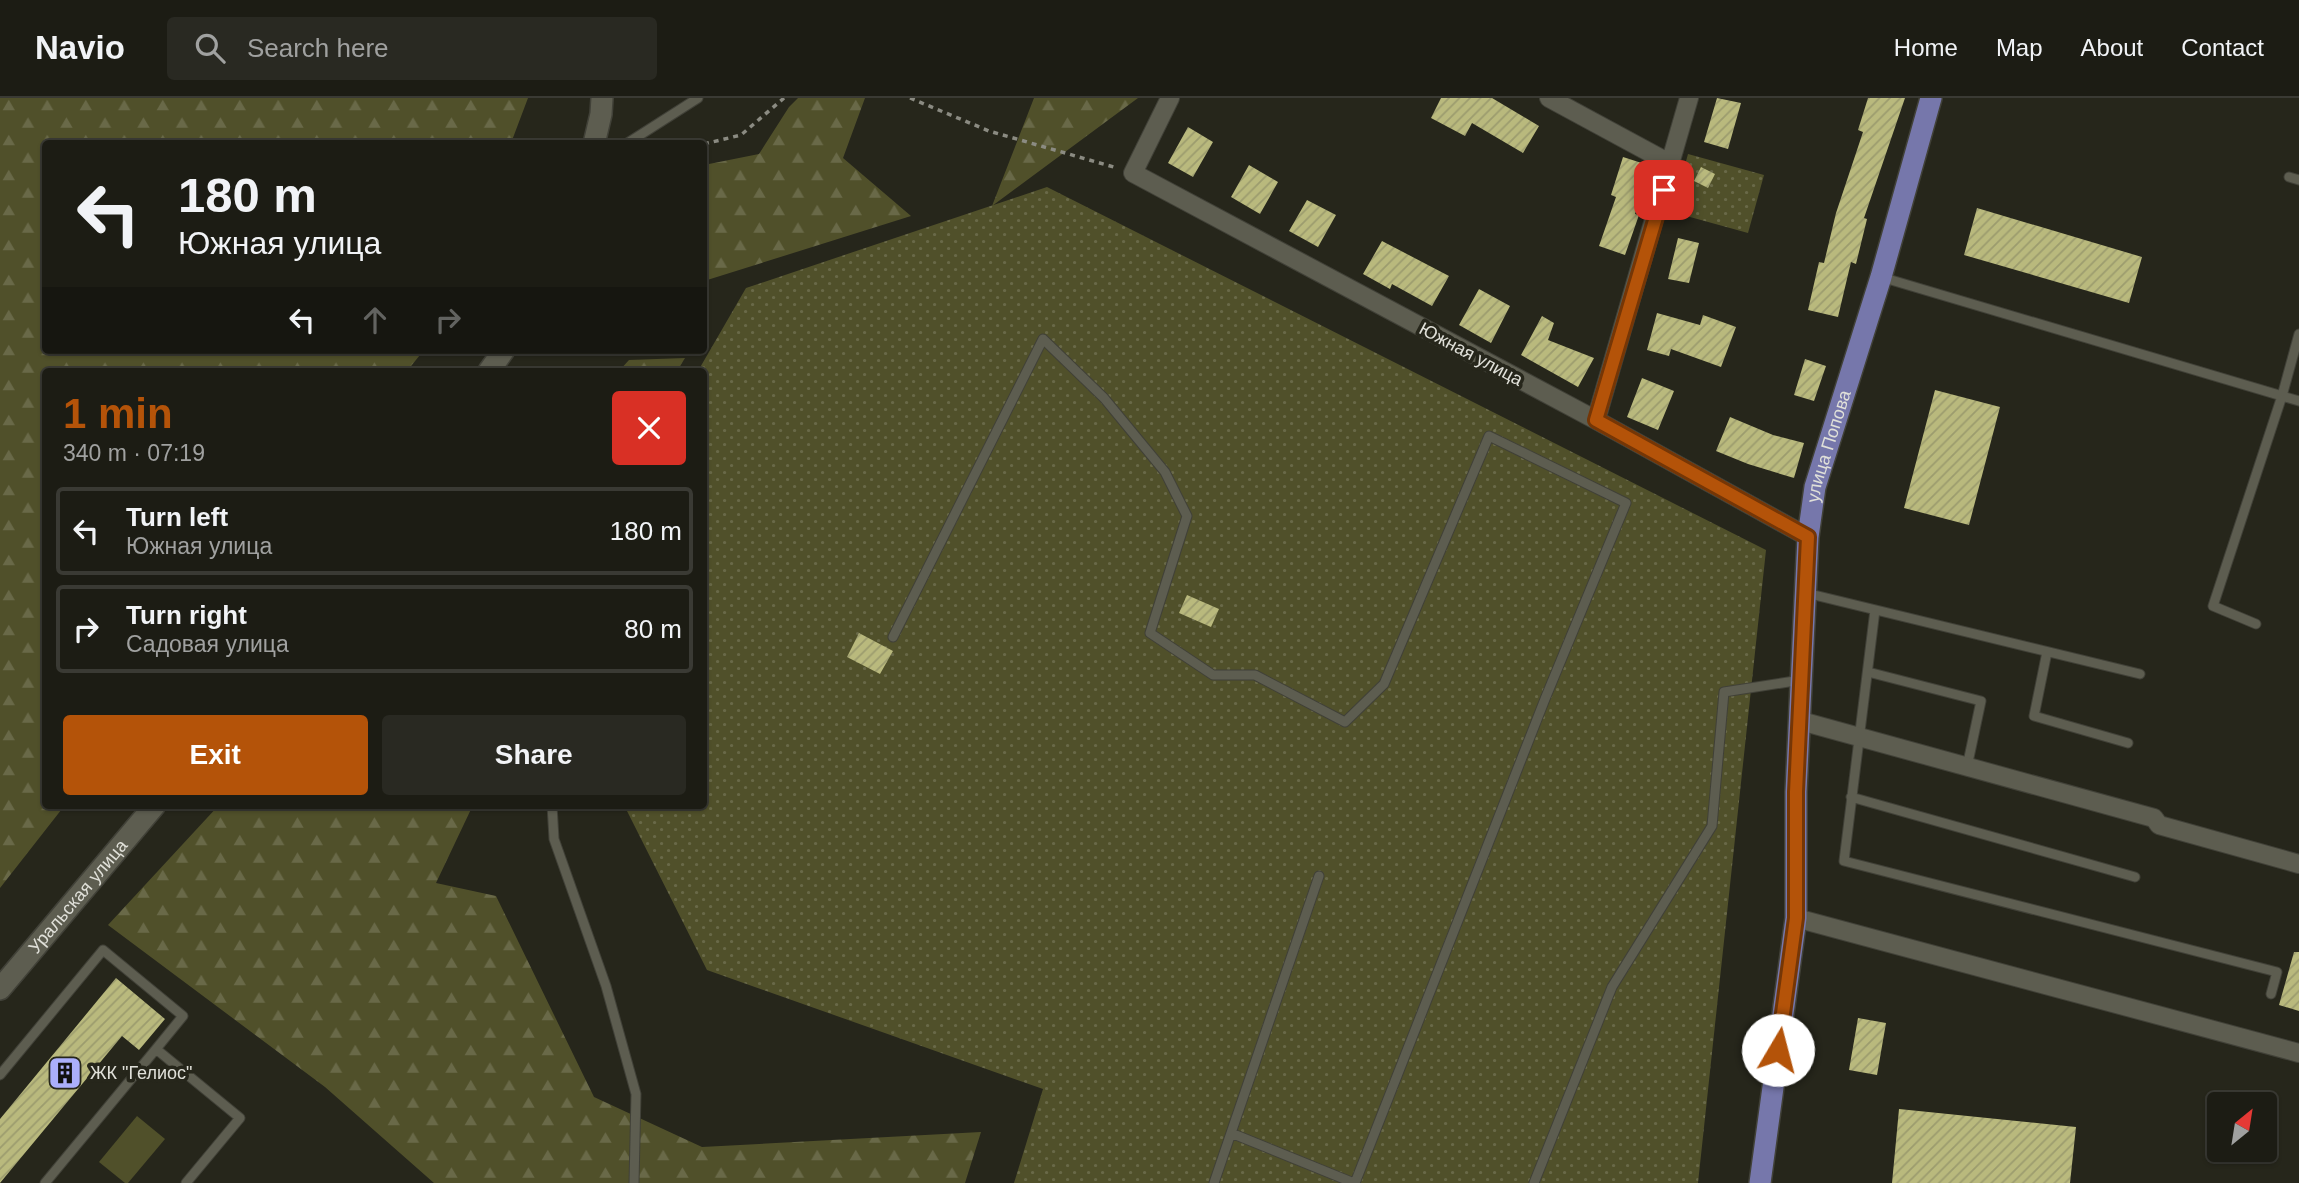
<!DOCTYPE html>
<html lang="en">
<head>
<meta charset="utf-8">
<style>
  :root { --surface:#1c1c14; --page:#292922; --text:#f1f3f6; --muted:#a0a1a0; --line:#3a3a34; --accent:#b45309 }
  body { margin:0; font-family:Arial,sans-serif; background:var(--page); color:var(--text); height:100vh; display:flex; flex-direction:column; font-size:26px; white-space:nowrap }
  * { box-sizing:border-box; margin:0 }
  p { font-size:23px; color:var(--muted) }
  .icon { flex:none; width:38px; height:38px; fill:none; stroke:currentColor; stroke-width:2; stroke-linecap:round; stroke-linejoin:round }
  .map { position:relative; flex:1; overflow:hidden }
  .panel { position:absolute; left:42px; top:270px; width:665px; height:441px; display:flex; flex-direction:column; background:var(--surface); border-radius:7px; box-shadow:0 2px 5px #0004,0 0 0 2px var(--line) }
  .panel>* { flex:none }
  .guide { position:absolute; left:42px; top:42px; width:665px; height:214px; border-radius:7px; box-shadow:0 2px 5px #0004,0 0 0 2px var(--line); background:#1c1c14; color:var(--text); overflow:hidden }
  .needle { width:46px; rotate:30deg }
  .tools { position:absolute; left:2207px; top:994px; display:grid; gap:14px }
  .tools a { display:grid; place-items:center; width:70px; height:70px; border-radius:7px; background:var(--surface); box-shadow:0 2px 5px #0004,0 0 0 2px var(--line); font-size:35px }
  .pin { position:absolute; display:grid; place-items:center; width:60px; height:60px; color:#fff; margin:-30px; border-radius:14px; box-shadow:0 4px 10px #0006 }
  .me { position:absolute; width:77px; margin:-38px; rotate:8deg; stroke-linejoin:round; filter:drop-shadow(0 0 5px #0008) }
  .turn { display:flex; align-items:center; gap:24px; height:147px; padding:0 21px; font-size:32px }
  .turn .icon { width:91px; height:91px; stroke-width:2.5 }
  .turn b { display:block; font-size:49px; line-height:60px }
  .lanes { display:flex; align-items:center; height:66px; padding:0 21px; background:#0003; justify-content:center; gap:35px; direction:ltr }
  .lanes .off { opacity:.35 }
  .round { display:grid; place-items:center; flex:none; width:74px; height:74px; border-radius:7px; background:var(--page) }
  .overview { display:flex; align-items:center; justify-content:space-between; height:119px; padding:0 21px }
  h1 { font-size:42px; font-weight:800; line-height:52px; color:var(--accent) }
  .cta { display:flex; gap:14px; margin-top:auto; padding:14px 21px }
  .cta a { flex:1; height:80px; border-radius:7px; background:var(--accent); color:#fff; font-size:28px; font-weight:800; line-height:80px; text-align:center }
  .cta a+a { background:var(--page); color:var(--text) }
  ul { padding:0; list-style:none }
  li { display:flex; align-items:center; gap:21px; height:88px; margin:0 14px 10px; padding:0 7px; border:4px solid var(--line); border-radius:7px }
  li div { flex:1 }
  li b { display:block; font-size:26px }
  li em { font-style:normal }
  header { display:flex; align-items:center; gap:42px; box-sizing:border-box; height:98px; padding:0 35px; background:var(--surface); border-bottom:2px solid var(--line) }
  header strong { font-size:33px }
  nav { display:flex; gap:38px; margin-inline-start:auto; font-size:24px }
  .search { width:490px; height:63px; background:var(--page); display:flex; align-items:center; gap:18px; box-sizing:border-box; padding:0 24px; border-radius:7px; color:var(--muted); font-size:26px }
  .map>svg:first-child { display:block }
</style>
</head>
<body>
<header>
<strong>Navio</strong>
<div class="search"><svg class="icon" aria-label="search" viewBox="0 0 24 24"><circle cx="10" cy="10" r="6"/><path d="M15 15l6 6"/></svg>Search here</div>
<nav><a>Home</a><a>Map</a><a>About</a><a>Contact</a></nav>
</header>
<div class="map">
<svg width="2299" height="1085" viewBox="0 0 2299 1085">
  <defs>
    <pattern id="forest-firs" width="22" height="20" patternUnits="userSpaceOnUse" patternTransform="scale(1.75)"><rect width="22" height="20" fill="#50502a"/><path d="M5 1l3.5 6h-7zM16 11l3.5 6h-7z" fill="#696948"/></pattern>
    <pattern id="garden-dots" width="8" height="8" patternUnits="userSpaceOnUse" patternTransform="scale(1.75)"><rect width="8" height="8" fill="#50502a"/><path d="M2 2h.1M6 6h.1" fill="none" stroke="#696948" stroke-width="1.8" stroke-linecap="round"/></pattern>
    <pattern id="building-hatch" width="6" height="6" patternUnits="userSpaceOnUse" patternTransform="scale(1.75)"><rect width="6" height="6" fill="#b9b97d"/><path d="M-1 1l2-2M0 6l6-6M5 7l2-2" fill="none" stroke="#9c9c6e"/></pattern>
  </defs>
  <rect width="100%" height="100%" fill="#26261b"/>
  <path fill="url(#forest-firs)" d="M0,0H528L511,45L46,46V252H424L407,273H46V707H65L0,790Z
    M798,0H865L843,60L911,118L704,183V67L759,56L789,9Z
    M1034,0H1138L992,108Z
    M685,260L677,273H619L629,262Z
    M219,707H473L436,785L496,798L594,999L702,1049L981,1034L965,1085H434L325,989L108,827Z"/>
  <path fill="#50502a" d="M137,1018L165,1041L128,1085H125L99,1064Z"/>
  <path fill="url(#garden-dots)" d="M1688,56L1764,77L1748,135L1672,114Z
    M1047,89L1766,452L1698,1085H1014L1043,991L707,872L624,707H704V273H698L746,190Z"/>
  <path fill="url(#building-hatch)" d="M1441,0H1492L1539,28L1523,55L1472,25L1465,38L1431,20Z
    M1717,0L1741,5L1728,51L1704,44Z
    M1868,0H1905L1864,120L1867,121L1856,166L1851,164L1838,219L1808,212L1819,164L1824,165L1836,115L1863,34L1858,32Z
    M1188,29L1213,44L1193,79L1168,65Z
    M1623,59L1651,68L1635,116L1639,117L1625,157L1599,148L1616,99L1611,97Z
    M1249,67L1278,84L1260,116L1231,99Z
    M1701,69L1715,76L1708,90L1694,83Z
    M1307,102L1336,117L1318,149L1289,133Z
    M1977,110L2142,159L2129,205L1964,157Z
    M1678,140L1699,145L1689,185L1668,181Z
    M1382,143L1449,178L1432,208L1392,186L1390,191L1363,176Z
    M1479,191L1510,208L1491,245L1459,227Z
    M1657,215L1700,227L1703,217L1736,229L1721,269L1671,251L1669,258L1647,252Z
    M1542,218L1554,225L1548,242L1594,260L1578,289L1521,257Z
    M1805,261L1826,268L1814,303L1794,297Z
    M1642,280L1674,293L1658,332L1627,319Z
    M1935,292L2000,309L1969,427L1904,410Z
    M1730,319L1773,337L1804,345L1794,380L1748,366L1716,353Z
    M1187,497L1219,511L1211,529L1179,515Z
    M859,535L893,553L880,576L847,559Z
    M2294,854H2299V913L2279,907Z
    M116,880L165,921L139,952L122,938L0,1085V1021Z
    M1858,920L1886,925L1877,977L1849,972Z
    M1899,1011L2076,1029L2070,1085H1892Z"/>
  <g fill="none" stroke-linecap="round" stroke-linejoin="round">
    <defs>
      <path id="service" d="M626,46L698,0
        M2289,79L2299,82
        M1881,179L2299,303
        M1806,495L2140,576
        M1875,512L1844,763L2277,874L2271,896
        M2256,526L2213,508L2282,298L2299,236
        M893,539L1043,241L1104,300L1165,374L1187,418L1150,535L1213,577H1255L1345,624L1384,586L1489,338L1626,405L1545,601L1355,1085
        M2047,554L2034,618L2128,645
        M1868,574L1981,603L1967,669
        M1851,699L2135,779
        M552,707L554,741L606,888L636,996L634,1085
        M1319,778L1231,1035L1354,1085
        M0,977L103,852L183,918L156,951L240,1020L186,1085
        M45,1085L156,951
        M1214,1085L1231,1035
        M1534,1085L1612,889L1712,728L1724,594L1801,582"/>
      <path id="minor" d="M1170,0L1133,75L1596,322L1808,439
        M1549,0L1671,66
        M1596,322L1689,0
        M1801,623L2154,720L2159,727L2299,766
        M1796,820L2299,955"/>
      <g id="tertiary">
        <path d="M594,46L601,16L602,0"/>
        <path d="M489,273L504,252"/>
        <path id="s1" d="M0,891L155,707"/>
      </g>
      <g id="primary">
        <path id="s2" d="M1760,1085L1796,820V694L1808,439L1815,389L1881,179L1931,0"/>
      </g>
    </defs>
    <use href="#service" stroke="#414138" stroke-width="11"/>
    <use href="#minor" stroke="#414138" stroke-width="20"/>
    <use href="#tertiary" stroke="#414138" stroke-width="24"/>
    <use href="#primary" stroke="#414138" stroke-width="24"/>
    <path stroke="#8b8b82" stroke-width="3.5" stroke-dasharray="5 5" stroke-linecap="butt" d="M910,0L989,33L1117,70
      M704,46L741,37L784,0"/>
    <use href="#service" stroke="#5d5d50" stroke-width="9"/>
    <use href="#minor" stroke="#5d5d50" stroke-width="18"/>
    <use href="#tertiary" stroke="#5d5d50" stroke-width="21"/>
    <use href="#primary" stroke="#7677ab" stroke-width="21"/>
  </g>
  <g fill="none" stroke-linecap="round" stroke-linejoin="round">
    <defs>
      <path id="route" d="M1664,92L1596,322L1808,439L1796,694V820L1778,952"/>
    </defs>
    <use href="#route" stroke="#753606" stroke-width="18"/>
    <use href="#route" stroke="#b45309" stroke-width="12"/>
  </g>
  <defs>
    <symbol id="building-square" viewBox="-11 -11 22 22"><rect x="-9" y="-9" width="18" height="18" rx="4" fill="#abaffb" stroke="#26261b"/><path d="M-4-6H4V6H1V3H-1V6H-4ZM-2.5-4.3h1.7v1.8h-1.7ZM.8-4.3h1.7v1.8H.8ZM-2.5-1h1.7V.8h-1.7ZM.8-1h1.7V.8H.8Z" fill="#111"/></symbol>
  </defs>
  <g fill-rule="evenodd">
    <use href="#building-square" x="46" y="956" width="38" height="38"/>
  </g>
  <g text-anchor="middle" stroke-width="7" stroke-linejoin="round" paint-order="stroke">
    <g font-size="18" fill="#e0e0d9" stroke="#26261b">
      <text transform="translate(1471 256) rotate(28)" y="6">Южная улица</text>
      <text dy="6" stroke="none"><textPath href="#s2" startOffset="742">улица Попова</textPath></text>
      <text dy="6" stroke="none"><textPath href="#s1" startOffset="121">Уральская улица</textPath></text>
    </g>
    <g font-size="18" fill="#e0e0d9" stroke="#26261b" text-anchor="start">
      <text x="90" y="981">ЖК "Гелиос"</text>
    </g>
  </g>
</svg>
<div class="tools">
<a><svg class="needle" viewBox="-14 -14 28 28"><path d="M0-13l5 13h-10z" fill="#e53935"/><path d="M0 13l5-13h-10z" fill="#a0a1a0"/></svg></a>
</div>
<div class="pin" style="left:1664px;top:92px;background:#d93025"><svg class="icon" aria-label="arrive" viewBox="0 0 24 24"><path d="M6 21V4h12l-3 4 3 4H6"/></svg></div>
<svg class="me" style="left:1778px;top:952px" viewBox="-20 -20 40 40"><circle r="19" fill="#fff"/><path d="M0-13L10 11 0 6-10 11z" fill="#b45309"/></svg>
<div class="guide">
<div class="turn"><svg class="icon" aria-label="left" viewBox="0 0 24 24"><path d="M17 20v-9H6M10 6l-5 5 5 5"/></svg><div><b>180 m</b>Южная улица</div></div>
<div class="lanes"><svg class="icon" aria-label="left" viewBox="0 0 24 24"><path d="M17 20v-9H6M10 6l-5 5 5 5"/></svg><svg class="icon off" aria-label="ahead" viewBox="0 0 24 24"><path d="M12 20V5M6 11l6-6 6 6"/></svg><svg class="icon off" aria-label="right" viewBox="0 0 24 24"><path d="M7 20v-9h11M14 6l5 5-5 5"/></svg></div>
</div>
<section class="panel">
<div class="overview"><div><h1>1 min</h1><p>340 m · 07:19</p></div><a class="round" style="background:#d93025;color:#fff"><svg class="icon" aria-label="close" viewBox="0 0 24 24"><path d="M6 6l12 12M18 6L6 18"/></svg></a></div>
<ul>
<li><svg class="icon" aria-label="left" viewBox="0 0 24 24"><path d="M17 20v-9H6M10 6l-5 5 5 5"/></svg><div><b>Turn left</b><p>Южная улица</p></div><em>180 m</em></li>
<li><svg class="icon" aria-label="right" viewBox="0 0 24 24"><path d="M7 20v-9h11M14 6l5 5-5 5"/></svg><div><b>Turn right</b><p>Садовая улица</p></div><em>80 m</em></li>
</ul>
<div class="cta"><a>Exit</a><a>Share</a></div>
</section>
</div>
</body>
</html>
